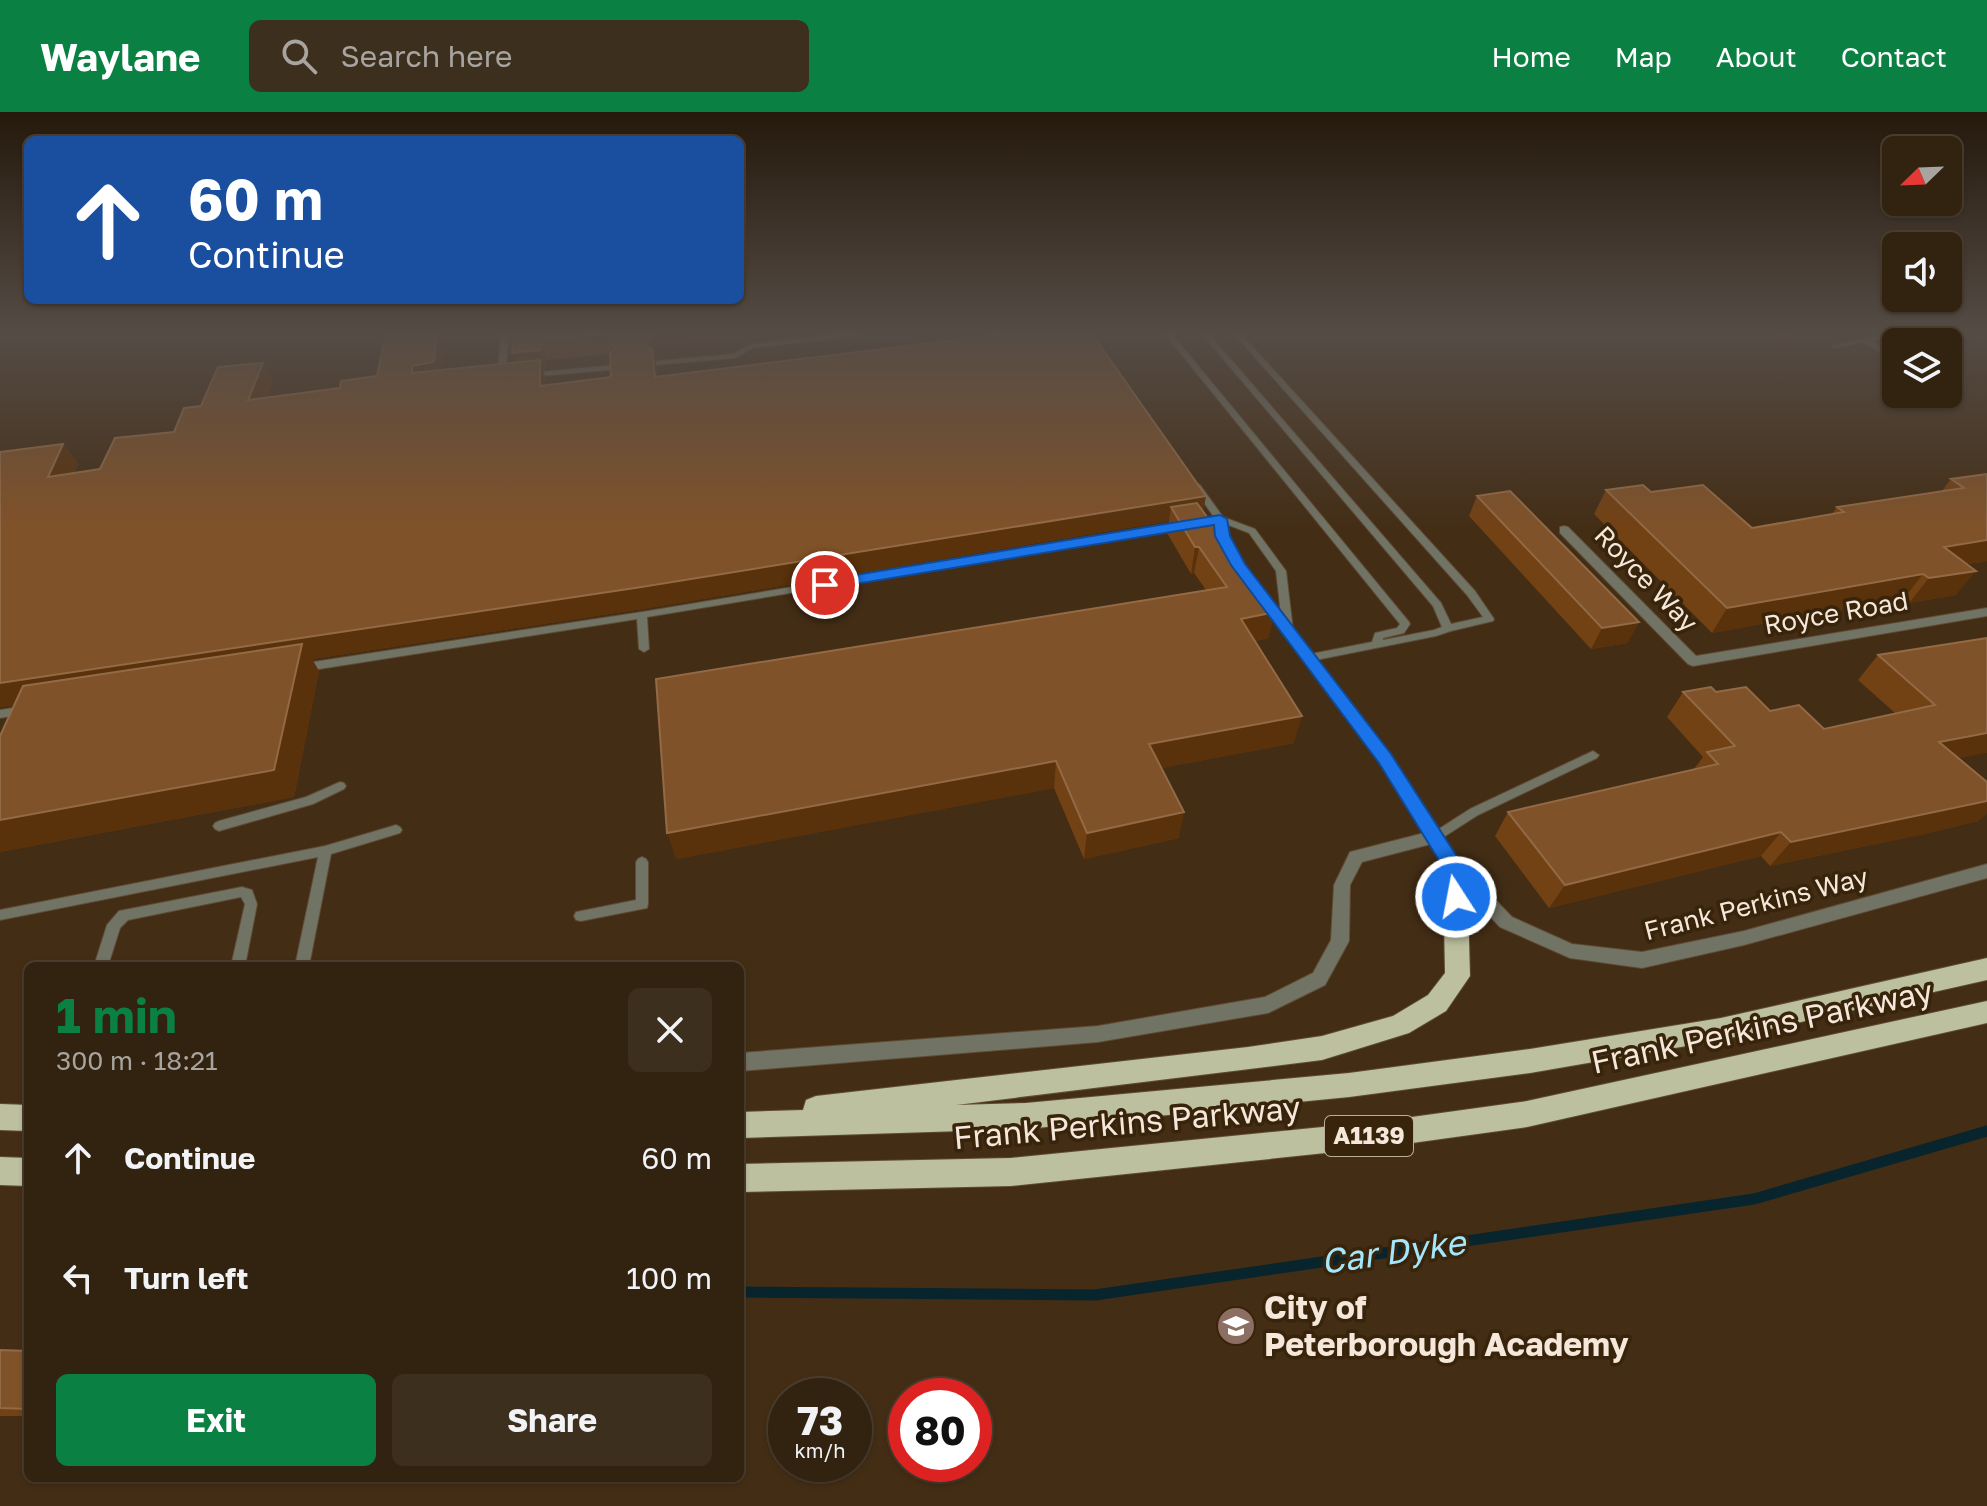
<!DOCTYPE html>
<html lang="en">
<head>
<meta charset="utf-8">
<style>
  :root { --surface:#322210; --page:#3d2f1e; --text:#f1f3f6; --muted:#a8a49f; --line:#4d3f30; --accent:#0b8043 }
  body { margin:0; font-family:"Golos Text",sans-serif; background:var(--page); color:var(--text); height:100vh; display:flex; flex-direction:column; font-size:30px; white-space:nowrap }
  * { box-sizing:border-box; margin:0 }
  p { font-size:26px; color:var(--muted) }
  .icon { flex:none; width:44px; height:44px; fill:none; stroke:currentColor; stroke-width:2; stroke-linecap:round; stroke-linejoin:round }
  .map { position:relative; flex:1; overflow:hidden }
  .side { position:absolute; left:24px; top:850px; width:720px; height:520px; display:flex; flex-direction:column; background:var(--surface); border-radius:12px; box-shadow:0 2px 6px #0004,0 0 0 2px var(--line) }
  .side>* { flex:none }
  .hud { position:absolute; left:24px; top:24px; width:720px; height:168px; border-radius:12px; box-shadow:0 2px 6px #0004,0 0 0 2px var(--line); background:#1a4fa0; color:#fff; overflow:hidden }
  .needle { width:52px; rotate:247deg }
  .tools { position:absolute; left:1882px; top:24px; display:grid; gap:16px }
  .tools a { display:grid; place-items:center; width:80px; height:80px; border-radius:12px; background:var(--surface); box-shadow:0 2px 6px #0004,0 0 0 2px var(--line); font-size:40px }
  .speed { position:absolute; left:768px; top:1266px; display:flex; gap:16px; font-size:40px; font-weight:700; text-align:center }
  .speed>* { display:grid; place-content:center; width:104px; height:104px; border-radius:50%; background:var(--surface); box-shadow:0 2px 6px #0004,0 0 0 2px var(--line); line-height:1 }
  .speed small { font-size:20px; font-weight:400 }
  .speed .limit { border:12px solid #d22; background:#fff; color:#111 }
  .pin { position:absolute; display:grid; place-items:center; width:68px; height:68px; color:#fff; margin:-34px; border:4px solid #fff; border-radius:50%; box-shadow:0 2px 8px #0007 }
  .me { position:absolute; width:88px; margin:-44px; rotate:349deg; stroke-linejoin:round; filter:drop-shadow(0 0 6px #0008) }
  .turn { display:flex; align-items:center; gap:28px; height:168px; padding:0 32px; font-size:36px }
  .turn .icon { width:104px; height:104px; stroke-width:2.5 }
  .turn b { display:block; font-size:56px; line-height:68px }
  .round { display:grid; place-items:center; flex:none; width:84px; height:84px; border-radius:12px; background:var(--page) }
  .headline { display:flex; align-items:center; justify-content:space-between; height:136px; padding:0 32px }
  h1 { font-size:48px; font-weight:700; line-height:60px; color:var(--accent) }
  .action { display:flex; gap:16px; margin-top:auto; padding:16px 32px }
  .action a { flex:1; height:92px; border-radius:12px; background:var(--accent); color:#fff; font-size:32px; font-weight:700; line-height:92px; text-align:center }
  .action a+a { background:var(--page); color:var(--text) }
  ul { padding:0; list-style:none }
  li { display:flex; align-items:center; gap:24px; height:120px; padding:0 32px }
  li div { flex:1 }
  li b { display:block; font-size:30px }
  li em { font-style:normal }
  header { display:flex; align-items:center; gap:48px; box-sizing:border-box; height:112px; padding:0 40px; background:var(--accent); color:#fff }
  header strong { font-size:38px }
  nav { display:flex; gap:44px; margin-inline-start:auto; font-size:28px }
  .search { width:560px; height:72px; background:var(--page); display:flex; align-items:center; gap:20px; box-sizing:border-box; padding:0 28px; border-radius:12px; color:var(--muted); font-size:30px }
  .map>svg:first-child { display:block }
</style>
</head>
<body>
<header>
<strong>Waylane</strong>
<div class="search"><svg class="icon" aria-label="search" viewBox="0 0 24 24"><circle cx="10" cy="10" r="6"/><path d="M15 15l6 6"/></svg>Search here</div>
<nav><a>Home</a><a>Map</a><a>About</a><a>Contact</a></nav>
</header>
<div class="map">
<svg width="1987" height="1394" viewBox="0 0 1987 1394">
  <rect width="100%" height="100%" fill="#432d15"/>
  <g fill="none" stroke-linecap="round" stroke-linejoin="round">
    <path stroke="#08252d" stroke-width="11" d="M740,1180L1095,1183L1754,1087L1987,1019"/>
    <defs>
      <path id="service" d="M501,222H509L505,265L501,267L497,265Z
        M840,222H861L857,224L753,236L735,246L656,253L652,251L656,249L733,242L751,232Z
        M1165,222H1172L1409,510L1410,512L1404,521L1383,526V528L1434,518L1442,515L1433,494L1202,222H1209L1441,491L1451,512L1483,505L1467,483L1234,222H1241L1475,479L1494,507L1493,509L1451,519L1436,524L1316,548L1362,608L1360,611H1352L1261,490L1262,488H1270L1281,503L1276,459L1249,421L1226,412L1228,424L1241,449L1236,452L1233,451L1218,424L1216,410L647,505L649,537L644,540L639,537L637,507L300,560L295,556L300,552L642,500L1214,405L1193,375L1197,372L1200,373L1223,405L1255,417L1286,459L1293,518L1311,542L1372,530L1375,521L1397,516L1400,512Z
        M1884,222H1897L1871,229L1896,244V249L1863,230L1835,236L1831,234Z
        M615,253H618V257L530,265L526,263L530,261Z
        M1948,273L1957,277L1953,279L1948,278Z
        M25,594L29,595L31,598L29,601L0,606V598Z
        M1593,639L1599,643L1597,646L1478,703L1439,728H1431L1429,725L1431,722L1470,697Z
        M340,670L344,671L346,674L344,677L313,692L219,719L215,717L213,714L215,711L219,709L306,685Z
        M396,713L400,715L402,718L400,721L331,742L309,854H295L318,745L0,808V798L325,734Z
        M642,745L646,747L648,750V792L647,796L581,809L576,808L574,804L576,800L636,788V750L638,747Z
        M242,775L252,778L257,792L245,854H231L245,792L241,785L128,808L120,816L108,854H94L107,813L119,799Z"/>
      <path id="minor" d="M1564,414L1568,415L1696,544L1987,496V504L1693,554L1688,552L1560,421V415Z
        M1356,603L1361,604L1390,643L1461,752L1512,805L1572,832L1642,840L1744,819L1987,752V766L1744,833L1642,856L1570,846L1500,815L1449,762L1431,732L1362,750L1350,773L1349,829L1325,873L1268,901L1098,930L740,959V941L1098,914L1265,885L1313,861L1331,828L1334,773L1350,740L1424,721L1380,651L1349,608Z"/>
      <path id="trunk" d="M1455,748L1463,751L1467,757L1470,864L1446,899L1409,921L1322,948L956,993L1026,991L1349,961L1530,937L1721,906L1987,846V868L1721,928L1530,961L1349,985L1026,1017L740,1026V1000L803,998L806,988L816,984L1248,935L1322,924L1393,904L1428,883L1445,861L1443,757L1447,751Z
        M1987,889V911L1527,1015L1383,1035L1011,1074L740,1080V1052L1011,1046L1383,1009L1527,989Z
        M0,992L28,993V1019L0,1018Z
        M0,1045L28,1046V1074L0,1073Z"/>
    </defs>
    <use href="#service" stroke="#5f4b34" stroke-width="2"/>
    <use href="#minor" stroke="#5f4b34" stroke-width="2"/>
    <use href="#trunk" stroke="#5f4b34" stroke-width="2"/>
    <use href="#service" fill="#717365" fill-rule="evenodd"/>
    <use href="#minor" fill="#717365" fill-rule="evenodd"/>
    <use href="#trunk" fill="#bcc09f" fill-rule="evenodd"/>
  </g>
  <path fill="#724114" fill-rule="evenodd" d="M386,222H446L443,258L515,251L513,222H768L654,236L656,246L655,247L658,265L1206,384L1203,399L1275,500L1268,526L1255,529L1294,631L1161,656L1179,726L1084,747L1054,676L676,747L1206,478L1194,461L1191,462L1167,421L1169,409L642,497L312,547L319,559L294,685L0,740V624L15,593L0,595L63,332L78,352L74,361L100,357L174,320L201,294L263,251L273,270L267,285L340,276L377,264ZM610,242L611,265L546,273V268L543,258H546V248Z
    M1773,222H1832L1786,229Z
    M1987,362V449L1968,452L1956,483L1909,491L1904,486L1712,521L1594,402L1606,378L1651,380L1752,416L1832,402L1837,395L1942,379L1951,367Z
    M1477,384L1639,510L1627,531L1591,537L1469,404Z
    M1987,526L1959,646L1987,670V701L1978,709L1924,722L1770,754L1761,744L1549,796L1495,724L1508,700L1694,657L1703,645L1667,605L1683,580H1716L1824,617L1895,601L1858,568L1878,543Z
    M0,1238L28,1239V1304H0Z"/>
  <path fill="#59310b" d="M437,222H446L442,269L412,261V254Z
    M650,222H768L654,236L656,246L655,247L660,284L644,233Z
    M1790,222H1832L1786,229Z
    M539,228L546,248V258H543L546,268L547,294L519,260L512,241Z
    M263,251L273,270L259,307L248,288Z
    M63,332L78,352L63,385L48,365Z
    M1206,384L1202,404L1171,395L1169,409L642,497L312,547L319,559L294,685L0,740V708L298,549L0,595V571Z
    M1987,428V449L1925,459L1944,435Z
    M1195,435H1199L1194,461L1191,462Z
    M1976,459L1956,483L1909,491L1929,466Z
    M1923,462L1904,486L1712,521L1727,496Z
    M1275,500L1268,526L1235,533L1241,507Z
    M1639,510L1627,531L1591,537L1602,516Z
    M1302,604L1294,631L1145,659L1149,632Z
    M1987,621V641L1916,654L1939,630Z
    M1056,649L1054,676L676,747L667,721Z
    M1987,689V701L1978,709L1924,722L1770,754L1791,730Z
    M1184,700L1179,726L1084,747L1087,721Z
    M1781,720L1761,744L1549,796L1565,773Z"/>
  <path fill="#805229" stroke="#926a45" stroke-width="2" d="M386,222H437L434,250L412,254V261L540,248V274L611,265L610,241L617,235L609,231V222L539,228L540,238L512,241L513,222H650L651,227L644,233L652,237L655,265L1003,222H1092L1206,384L635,476L0,571V340L63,332L48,365L100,357L115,326L174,320L184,296L201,294L218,255L263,251L248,288L340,276L341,269L377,264Z
    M1987,362V428L1944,435L1976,459L1929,466L1923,462L1727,496L1606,378L1643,373L1651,380L1703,373L1752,416L1844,400L1837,395L1964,376L1951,367Z
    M1510,379L1639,510L1602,516L1477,384Z
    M1197,391L1275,500L1241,507L1302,604L1149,632L1184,700L1087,721L1056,649L667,721L656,567L1227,475L1199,435H1195L1171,395Z
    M1987,526V621L1939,630L1987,670V689L1791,730L1781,720L1565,773L1508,700L1718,652L1707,640L1735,634L1683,580L1711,575L1716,580L1746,575L1770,599L1799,593L1824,617L1935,593L1878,543Z
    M302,532L274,658L0,708V624L23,574Z
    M0,1238L28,1239V1297L0,1296Z"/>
  <linearGradient id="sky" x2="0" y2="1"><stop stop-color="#25190c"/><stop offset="0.53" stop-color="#554c46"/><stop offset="1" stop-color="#554c46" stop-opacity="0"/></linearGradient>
  <rect width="1987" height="417" fill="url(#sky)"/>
  <path fill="#1a73e8" stroke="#114b97" stroke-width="2" d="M1220,403L1227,407L1230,424L1245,452L1391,642L1465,757L1466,785L1463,791H1449L1445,758L1379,651L1231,453L1215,424L1214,413L825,477L817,473L825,468Z"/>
  <defs>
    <symbol id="school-disc" viewBox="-11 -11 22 22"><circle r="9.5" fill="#8d6e63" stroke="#38230b"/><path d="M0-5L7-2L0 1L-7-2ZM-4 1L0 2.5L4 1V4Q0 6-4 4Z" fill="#fff"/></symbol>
  </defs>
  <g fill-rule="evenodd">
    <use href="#school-disc" x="1214" y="1192" width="44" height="44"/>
  </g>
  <g text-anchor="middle" stroke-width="7" stroke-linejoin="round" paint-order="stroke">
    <rect fill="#38230b" stroke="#bcac9b" stroke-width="2" x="1325" y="1004" width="88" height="40" rx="6"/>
    <g font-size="24" font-weight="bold" fill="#f5e7d9">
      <text x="1369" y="1032">A1139</text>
    </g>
    <g font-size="26" fill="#f5e7d9" stroke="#38230b">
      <text transform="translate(1646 467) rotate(46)" y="9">Royce Way</text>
      <text transform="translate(1836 501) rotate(-10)" y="9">Royce Road</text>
      <text transform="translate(1756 792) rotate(-14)" y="9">Frank Perkins Way</text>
    </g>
    <g font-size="32" fill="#f5e7d9" stroke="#38230b">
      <text transform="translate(1762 915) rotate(-12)" y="11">Frank Perkins Parkway</text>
      <text transform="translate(1127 1011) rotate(-5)" y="11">Frank Perkins Parkway</text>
    </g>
    <g font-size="32" font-weight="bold" fill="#f5e7d9" stroke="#38230b" text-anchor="start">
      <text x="1264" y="1207">City of<tspan x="1264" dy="37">Peterborough Academy</tspan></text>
    </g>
    <g font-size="34" font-style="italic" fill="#a4e7fc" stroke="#38230b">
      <text transform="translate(1393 1140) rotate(-8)" y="12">Car Dyke</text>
    </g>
  </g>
</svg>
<div class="tools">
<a><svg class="needle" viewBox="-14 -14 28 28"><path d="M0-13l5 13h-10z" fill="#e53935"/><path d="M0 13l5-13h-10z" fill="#a8a49f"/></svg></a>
<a><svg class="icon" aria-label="sound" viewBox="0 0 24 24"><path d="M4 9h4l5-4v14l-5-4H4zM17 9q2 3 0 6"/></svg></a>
<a><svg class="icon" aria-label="layers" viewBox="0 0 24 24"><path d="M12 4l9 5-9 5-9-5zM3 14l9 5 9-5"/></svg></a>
</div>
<div class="speed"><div>73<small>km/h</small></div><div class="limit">80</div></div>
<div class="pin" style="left:825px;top:473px;background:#d93025"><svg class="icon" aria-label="arrive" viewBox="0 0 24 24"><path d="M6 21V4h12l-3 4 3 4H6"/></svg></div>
<svg class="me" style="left:1456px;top:785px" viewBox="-20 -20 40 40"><circle r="17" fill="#1a73e8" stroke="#fff" stroke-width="3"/><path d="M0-11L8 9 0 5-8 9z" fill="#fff"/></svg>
<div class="hud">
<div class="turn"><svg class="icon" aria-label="ahead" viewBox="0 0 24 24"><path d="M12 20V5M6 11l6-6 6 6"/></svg><div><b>60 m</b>Continue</div></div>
</div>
<section class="side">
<div class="headline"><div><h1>1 min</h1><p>300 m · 18:21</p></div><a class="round"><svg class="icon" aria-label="close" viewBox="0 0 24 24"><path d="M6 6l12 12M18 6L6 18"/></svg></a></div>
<ul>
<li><svg class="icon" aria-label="ahead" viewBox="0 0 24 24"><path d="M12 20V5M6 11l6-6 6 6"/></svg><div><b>Continue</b></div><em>60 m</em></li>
<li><svg class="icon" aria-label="left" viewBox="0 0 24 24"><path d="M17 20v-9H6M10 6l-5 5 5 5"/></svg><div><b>Turn left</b></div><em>100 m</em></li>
</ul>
<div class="action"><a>Exit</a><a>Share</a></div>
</section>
</div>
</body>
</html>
